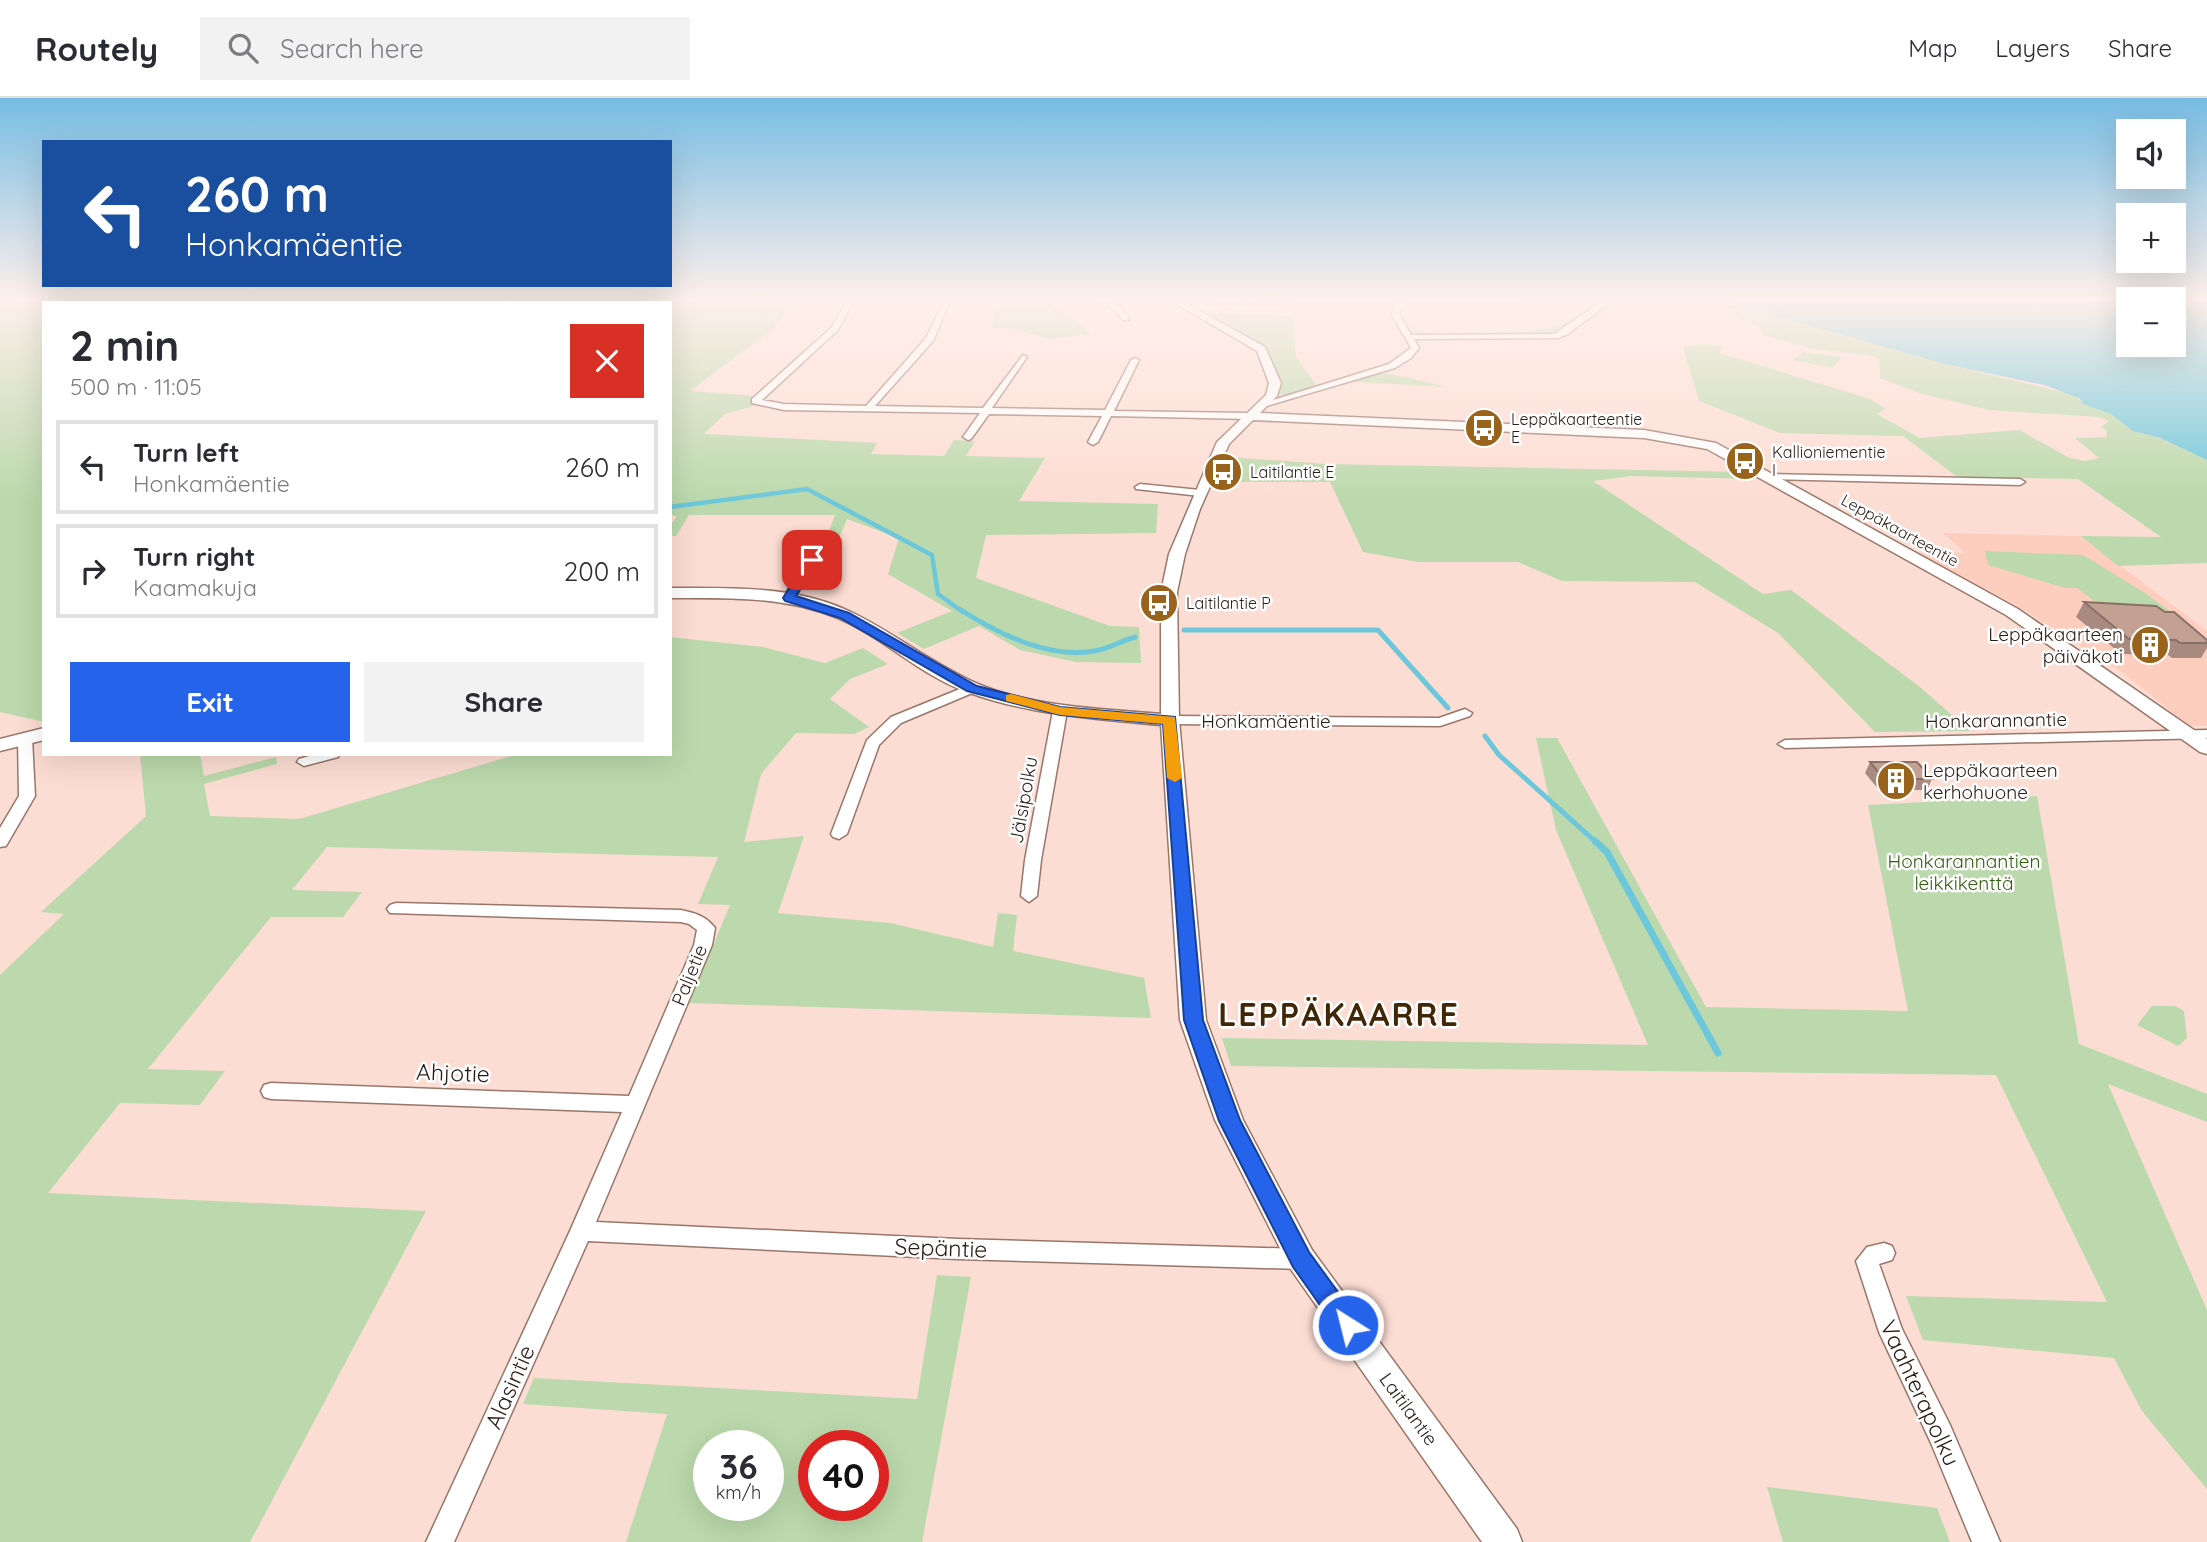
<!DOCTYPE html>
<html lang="en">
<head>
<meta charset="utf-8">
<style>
  :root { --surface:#fff; --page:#f2f2f3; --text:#2b2b33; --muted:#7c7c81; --line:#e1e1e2; --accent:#2563eb }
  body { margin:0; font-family:Quicksand,sans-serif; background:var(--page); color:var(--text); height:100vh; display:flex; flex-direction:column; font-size:26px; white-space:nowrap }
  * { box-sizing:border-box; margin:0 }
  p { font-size:23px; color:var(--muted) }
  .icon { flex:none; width:38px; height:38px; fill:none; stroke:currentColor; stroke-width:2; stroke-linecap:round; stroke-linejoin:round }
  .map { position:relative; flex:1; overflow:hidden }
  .details { position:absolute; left:42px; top:203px; width:630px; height:455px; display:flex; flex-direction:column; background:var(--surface); border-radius:0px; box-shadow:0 7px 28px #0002 }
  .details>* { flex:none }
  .hud { position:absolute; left:42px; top:42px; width:630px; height:147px; border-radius:0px; box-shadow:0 7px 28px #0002; background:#1a4fa0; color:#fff; overflow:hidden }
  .tools { position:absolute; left:2116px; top:21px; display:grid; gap:14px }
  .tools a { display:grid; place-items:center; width:70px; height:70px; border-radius:0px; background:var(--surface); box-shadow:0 7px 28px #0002; font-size:35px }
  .speed { position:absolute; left:693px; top:1332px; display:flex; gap:14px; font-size:35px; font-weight:700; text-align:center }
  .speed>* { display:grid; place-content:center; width:91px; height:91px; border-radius:50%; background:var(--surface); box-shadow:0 7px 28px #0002; line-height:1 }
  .speed small { font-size:18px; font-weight:400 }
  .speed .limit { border:10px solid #d22; background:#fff; color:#111 }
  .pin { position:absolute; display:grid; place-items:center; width:60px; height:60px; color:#fff; margin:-30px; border-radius:14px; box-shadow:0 4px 10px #0006 }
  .me { position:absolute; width:77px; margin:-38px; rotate:324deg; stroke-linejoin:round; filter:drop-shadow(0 0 5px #0008) }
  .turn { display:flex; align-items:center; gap:24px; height:147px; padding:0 28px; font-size:32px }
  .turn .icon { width:91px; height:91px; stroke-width:2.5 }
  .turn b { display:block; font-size:49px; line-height:60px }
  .round { display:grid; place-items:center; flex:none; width:74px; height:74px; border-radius:0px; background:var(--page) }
  .headline { display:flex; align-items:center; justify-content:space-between; height:119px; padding:0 28px }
  h1 { font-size:42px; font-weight:800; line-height:52px }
  .action { display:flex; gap:14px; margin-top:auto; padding:14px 28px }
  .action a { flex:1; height:80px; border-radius:0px; background:var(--accent); color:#fff; font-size:28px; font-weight:800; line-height:80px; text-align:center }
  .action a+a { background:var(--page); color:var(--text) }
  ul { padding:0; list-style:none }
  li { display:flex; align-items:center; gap:21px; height:94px; margin:0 14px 10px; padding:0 14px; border:4px solid var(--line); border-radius:0px }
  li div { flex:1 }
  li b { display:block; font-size:26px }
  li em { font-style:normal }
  header { display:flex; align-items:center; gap:42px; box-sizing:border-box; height:98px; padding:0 35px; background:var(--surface); border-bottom:2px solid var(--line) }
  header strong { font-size:33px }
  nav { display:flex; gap:38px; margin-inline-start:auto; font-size:24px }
  .search { width:490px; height:63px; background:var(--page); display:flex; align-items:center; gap:18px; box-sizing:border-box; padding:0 24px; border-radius:0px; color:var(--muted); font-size:26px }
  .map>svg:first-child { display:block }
</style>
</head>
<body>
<header>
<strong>Routely</strong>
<div class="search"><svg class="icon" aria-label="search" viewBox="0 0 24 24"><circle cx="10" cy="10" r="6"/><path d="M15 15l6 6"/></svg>Search here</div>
<nav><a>Map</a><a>Layers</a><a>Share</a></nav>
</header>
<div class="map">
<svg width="2207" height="1444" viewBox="0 0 2207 1444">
  <rect width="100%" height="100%" fill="#fcddd3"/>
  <path fill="#fdcebe" d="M1943,435L2081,438L2207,533V628H2189L2123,575L2016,507L1916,455H1965Z"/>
  <path fill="#bbd9ac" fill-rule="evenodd" d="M0,201H795L774,230L690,293L757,298L760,306L725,316L704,336L877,345L871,356L944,358L954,342L975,343L966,358L1045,360L1019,403L1158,406L1156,435L986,437L976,480L1110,528L1139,529L1141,565L1076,564L1020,552L979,528L924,551L897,535L952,513L888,476L899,440L847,421L840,438H827L835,417H689L676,438H670V428L677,418L670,417V205H44V624L0,614Z
    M997,201H1045L1091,236L1052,241L1013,231L992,230Z
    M1599,201H1626L1559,241L1413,243L1407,231L1443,237L1534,233L1566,225Z
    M1743,208L1945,266L2075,297L2083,306L2111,316L2133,333L2159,340L2207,362V465L2118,468L2081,438L2161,439L2078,381L1957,379L1903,338L1780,335L1699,303L1683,249L1703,246L1723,248L1719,255L1870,301L1886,311L1877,316L1920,340L2019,332L2070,360L2085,363L2099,360L2075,340L2106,339L2107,333L2101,329L2109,323L2098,319L1989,312L1922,296L1880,280L1879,263L1874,258L1814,251L1763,237L1760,230L1729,216L1730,211Z
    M1204,215L1292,218L1296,259L1317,288L1288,299L1279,296L1283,285L1265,250Z
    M1804,254L1842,259L1832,270L1793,262Z
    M1370,275L1392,276L1446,289L1340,283Z
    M1227,359L1325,366L1743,374L1754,381L1631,378L1593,383L1763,496L1791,492L1920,589L1970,633L1875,634L1778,535L1695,484L1562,483L1518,464H1418L1363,454L1330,384H1217Z
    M1985,453L2083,457L2145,495L2172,515L2109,514L2077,490H2065L1988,467Z
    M670,539L763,549L825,565L863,550L888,566L850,581L830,601L869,629L854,636L796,635L761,676L744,744L804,738L778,815L890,825L993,849L998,815L1017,817L1013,853L1144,880L1151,920L689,905L730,807L698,806L718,759L327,749L292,792L362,794L343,819H271L148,971L225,973L200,1007L120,1005L48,1095L426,1113L250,1444H0V877L64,816L41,814L146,718L140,656H200L204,678L276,659L277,666L204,686L210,718L299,721L518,656H670Z
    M1536,640H1557L1706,909L1908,913L1868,707L2037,698L2079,946L2207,996V1024L2108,986L2207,1212V1391L2142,1313L2114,1260L1923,1242L1906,1198L2107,1204L1996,977L1231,968L1222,940L1648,947L1556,732Z
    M2152,908H2175L2184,913L2187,940L2178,948L2137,927Z
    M937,1177L971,1179L922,1444H626L667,1316L523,1306L534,1280L917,1301ZM709,1348H768V1407H709ZM814,1348H873V1407H814Z
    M1767,1389L1937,1410L1950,1444H1783Z"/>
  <path fill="#6dc7db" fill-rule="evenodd" d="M1717,201H2207V362L2160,340L2133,333L2111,316L2083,306L2079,300L2044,287L1945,266ZM2128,201H2174V247H2128Z"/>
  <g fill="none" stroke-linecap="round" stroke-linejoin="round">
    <path stroke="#6dc7db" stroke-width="4.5" d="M670,409L807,391L932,457L938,496L963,514"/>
    <path stroke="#6dc7db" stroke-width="5" d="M961,512C997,535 1049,561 1094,553C1108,551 1121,543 1135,539
      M1184,532H1378L1448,610
      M1485,638L1499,657L1597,745"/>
    <path stroke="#6dc7db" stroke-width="7" d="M1595,743L1607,754L1718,955"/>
    <defs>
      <path id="minor" d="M848,201H855L838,232L762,302L784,306L866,308L926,240L945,201H951L933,243L875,308L983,310L1023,257L1027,259L992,310L1105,312L1131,262L1135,260L1139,262L1114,313L1250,315L1255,318L1250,321L1111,318L1098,344L1093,347L1088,344L1102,318L989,316L971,341L968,342L963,339L980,315L784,312L752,305V301L832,229Z
        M1103,201H1110L1129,218V222H1123Z
        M1176,201L1275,202L1290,201L1275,206L1173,205Z
        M1396,201H1404L1400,217L1411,237L1554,236L1606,201H1614L1568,236L1558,240L1414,241L1419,250L1411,260L1395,270L1260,310V306L1389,266L1411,250L1392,217Z
        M1705,201H1717L1738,207L1734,209Z
        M1768,376L2020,381L2025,384L2020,387L1764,381V377Z
        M1140,386L1200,392L1205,395L1200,398L1136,391L1135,389Z
        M819,441L829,443L793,503H785L783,500Z
        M972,586L977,587L979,590L977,593L901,625L879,647L847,736L839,741L833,739L831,736L867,642L891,619Z
        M1060,609L1067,613L1041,762L1037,798L1029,804L1021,798L1025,762L1053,613Z
        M1465,611L1472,615L1470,618L1440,628L1170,626L1163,622L1170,618L1439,620Z
        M2207,632V640L1785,650L1778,646L1785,642Z
        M25,636L32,640L35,698L6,748L0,749V730L19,698L18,640Z
        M316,656H340L338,659L304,668L297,664L299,661Z
        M396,805L681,812C695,815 706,818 715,830L712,847L596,1124L958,1141L1301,1151L1309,1154L1312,1161L1309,1168L1301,1171L958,1161L588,1143L454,1444H426L570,1133L622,1014L271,1001L264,999L261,993L264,987L271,985L629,998L694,847L697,832L689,826L681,824L390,815L387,811L390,807Z
        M1884,1145L1892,1148L1895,1155L1892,1162L1879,1166L1902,1231L1950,1327L2000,1444H1972L1931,1345L1879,1234L1856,1163L1867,1149Z"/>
      <path id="tertiary" d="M1168,201H1179L1265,249L1281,285L1277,298L1260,315L1644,332L1716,345L2018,511L2207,641V656L2200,654L2006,517L1707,351L1644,340L1253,322L1229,346L1200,411L1185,456L1177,494L1179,622L1206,922L1243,1022L1312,1152L1517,1431L1522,1444H1482L1290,1170L1215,1022L1180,922L1161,627C1095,621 1030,617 967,594C921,578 883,539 838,520C784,498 727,500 670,500V490C731,490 797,487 853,515C896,536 934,567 978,586C1032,609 1103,611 1161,616V494L1169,456L1217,344L1266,297L1269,285L1257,253Z
        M44,630V642L0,653V641Z"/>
    </defs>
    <use href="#minor" stroke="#98766a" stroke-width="3"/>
    <use href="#tertiary" stroke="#98766a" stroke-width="3"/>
    <use href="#minor" fill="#fff" fill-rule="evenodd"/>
    <use href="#tertiary" fill="#fff" fill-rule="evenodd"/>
  </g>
  <path fill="#a98a7e" d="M2084,504L2165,514L2207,542V550L2201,560H2172L2168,557L2121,556L2076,519Z
    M1870,664L1932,681L1927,692H1879L1865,675Z"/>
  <path fill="#c4a093" stroke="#897067" stroke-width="2" d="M2084,504L2156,508L2165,514H2174L2207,542V545H2180L2176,542L2129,541Z
    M1870,664H1917L1932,681H1884Z"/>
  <linearGradient id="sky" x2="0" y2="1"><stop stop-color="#77bce3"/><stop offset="0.5" stop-color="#fef0eb"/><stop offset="1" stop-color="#fef0eb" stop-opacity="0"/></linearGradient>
  <rect width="2207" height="403" fill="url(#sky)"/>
  <path fill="#2563eb" stroke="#184099" stroke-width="2" d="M808,460L818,462L796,498L849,515L977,588L1060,609L1175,619L1203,922L1240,1022L1309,1154L1356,1219L1360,1227L1356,1234L1348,1238L1339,1234L1293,1169L1219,1023L1184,922L1163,626L1060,617L967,593L840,520L785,503L783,500Z"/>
  <path fill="#f59e0b" d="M1011,596L1060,609L1175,619L1182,680L1175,684L1167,680L1163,626L1060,617L1006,603V597Z"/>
  <defs>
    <symbol id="bus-disc" viewBox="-11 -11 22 22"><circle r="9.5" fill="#99631c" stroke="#fff"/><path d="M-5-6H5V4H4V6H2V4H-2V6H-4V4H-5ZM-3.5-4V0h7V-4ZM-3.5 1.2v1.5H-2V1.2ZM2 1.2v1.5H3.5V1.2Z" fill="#fff"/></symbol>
    <symbol id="building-disc" viewBox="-11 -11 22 22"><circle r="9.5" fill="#99631c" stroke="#fff"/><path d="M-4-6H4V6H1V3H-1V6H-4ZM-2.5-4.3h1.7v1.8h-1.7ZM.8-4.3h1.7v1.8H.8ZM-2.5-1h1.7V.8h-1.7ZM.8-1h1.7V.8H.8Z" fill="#fff"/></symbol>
  </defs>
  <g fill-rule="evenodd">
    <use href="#bus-disc" x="1462" y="308" width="44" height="44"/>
    <use href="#bus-disc" x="1723" y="341" width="44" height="44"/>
    <use href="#bus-disc" x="1201" y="352" width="44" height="44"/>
    <use href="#bus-disc" x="1137" y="483" width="44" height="44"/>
    <use href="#building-disc" x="2128" y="525" width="44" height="44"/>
    <use href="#building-disc" x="1874" y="661" width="44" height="44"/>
  </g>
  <g text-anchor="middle" stroke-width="5" stroke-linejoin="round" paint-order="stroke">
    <g font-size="16" fill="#2a1d18" stroke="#fff" text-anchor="start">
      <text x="1511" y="327">Leppäkaarteentie<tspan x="1511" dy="18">E</tspan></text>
      <text x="1772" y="360">Kallioniementie<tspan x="1772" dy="18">I</tspan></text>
      <text x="1250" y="380">Laitilantie E</text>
      <text x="1186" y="511">Laitilantie P</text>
    </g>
    <g font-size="16" fill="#2a1d18" stroke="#fff">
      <text transform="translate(1900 432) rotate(29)" y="6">Leppäkaarteentie</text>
    </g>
    <g font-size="19" fill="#2a1d18" stroke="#fff" text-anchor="end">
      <text x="2123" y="543">Leppäkaarteen<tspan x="2123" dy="22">päiväkoti</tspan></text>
      <text x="1923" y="679" text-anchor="start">Leppäkaarteen<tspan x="1923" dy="22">kerhohuone</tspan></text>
    </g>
    <g font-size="19" fill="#2a1d18" stroke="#fff">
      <text transform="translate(1996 622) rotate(-1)" y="7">Honkarannantie</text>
      <text x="1266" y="630">Honkamäentie</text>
      <text transform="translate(1023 702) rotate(-80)" y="7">Jälsipolku</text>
      <text transform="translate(689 877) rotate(-68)" y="7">Paljetie</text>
      <text transform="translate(1409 1311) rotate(54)" y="7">Laitilantie</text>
    </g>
    <g font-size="19" fill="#315f0c" stroke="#fff">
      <text x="1964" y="770">Honkarannantien<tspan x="1964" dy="22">leikkikenttä</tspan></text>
    </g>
    <g font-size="23" fill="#2a1d18" stroke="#fff">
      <text transform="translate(453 975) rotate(2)" y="8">Ahjotie</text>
      <text transform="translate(941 1150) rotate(2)" y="8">Sepäntie</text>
      <text transform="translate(510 1289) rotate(-66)" y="8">Alasintie</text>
      <text transform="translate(1920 1295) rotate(65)" y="8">Vaahterapolku</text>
    </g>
    <g font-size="32" font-weight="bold" letter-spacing="2" fill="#412705" stroke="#fff">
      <text x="1339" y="928">LEPPÄKAARRE</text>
    </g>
  </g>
</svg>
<div class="tools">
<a><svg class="icon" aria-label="sound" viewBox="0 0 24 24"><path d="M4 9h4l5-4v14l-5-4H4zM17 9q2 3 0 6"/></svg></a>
<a>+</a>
<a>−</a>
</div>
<div class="speed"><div>36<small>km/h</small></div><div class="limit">40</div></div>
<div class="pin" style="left:812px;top:462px;background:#d93025"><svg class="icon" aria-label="arrive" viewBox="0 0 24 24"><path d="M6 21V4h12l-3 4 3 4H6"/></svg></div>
<svg class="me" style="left:1348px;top:1227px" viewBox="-20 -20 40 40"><circle r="17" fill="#2563eb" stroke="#fff" stroke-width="3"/><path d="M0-11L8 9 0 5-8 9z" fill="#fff"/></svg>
<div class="hud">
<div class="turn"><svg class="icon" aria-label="left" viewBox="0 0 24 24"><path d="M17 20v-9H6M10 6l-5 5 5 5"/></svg><div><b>260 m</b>Honkamäentie</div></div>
</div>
<section class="details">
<div class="headline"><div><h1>2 min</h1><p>500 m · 11:05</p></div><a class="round" style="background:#d93025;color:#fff"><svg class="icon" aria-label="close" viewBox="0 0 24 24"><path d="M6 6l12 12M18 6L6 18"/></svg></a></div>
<ul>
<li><svg class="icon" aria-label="left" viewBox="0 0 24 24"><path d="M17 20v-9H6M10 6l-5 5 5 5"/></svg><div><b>Turn left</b><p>Honkamäentie</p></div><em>260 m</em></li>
<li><svg class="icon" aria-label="right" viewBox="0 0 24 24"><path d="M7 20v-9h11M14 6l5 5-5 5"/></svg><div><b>Turn right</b><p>Kaamakuja</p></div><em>200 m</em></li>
</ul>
<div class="action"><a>Exit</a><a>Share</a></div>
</section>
</div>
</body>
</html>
